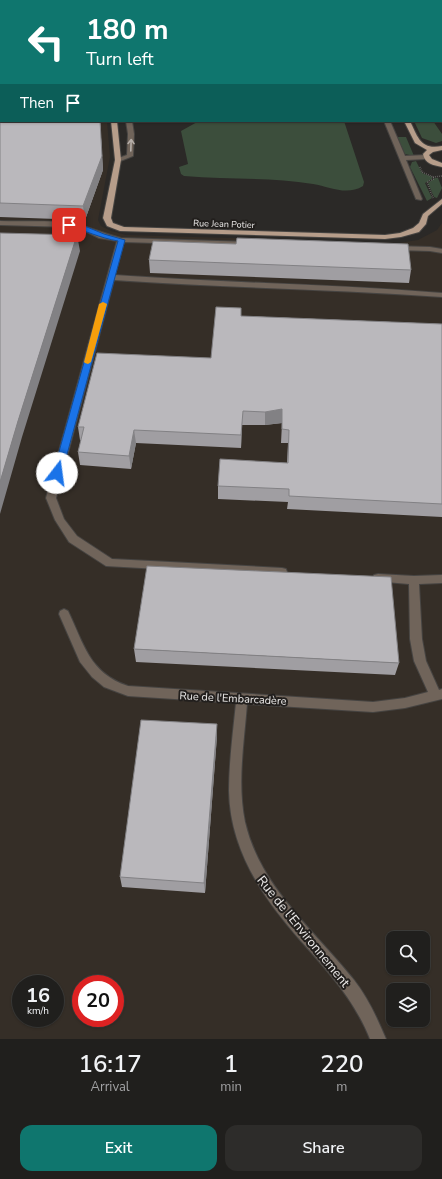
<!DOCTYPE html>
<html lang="en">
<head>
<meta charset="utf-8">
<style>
  :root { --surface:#201f1d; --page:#2d2c2a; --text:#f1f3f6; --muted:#a2a2a4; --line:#3d3d3b; --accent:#0f766e }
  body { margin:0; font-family:"Nunito Sans",sans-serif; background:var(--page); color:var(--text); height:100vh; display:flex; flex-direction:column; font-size:15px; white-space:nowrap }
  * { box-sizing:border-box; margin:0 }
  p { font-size:13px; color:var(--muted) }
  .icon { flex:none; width:22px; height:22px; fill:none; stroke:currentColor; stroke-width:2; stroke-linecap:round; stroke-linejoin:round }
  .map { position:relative; height:1039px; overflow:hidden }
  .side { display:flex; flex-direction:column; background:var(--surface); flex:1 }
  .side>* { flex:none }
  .guide { position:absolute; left:0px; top:0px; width:442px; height:122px; box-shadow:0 1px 3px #0004,0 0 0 1px var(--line); background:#0f766e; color:#fff; overflow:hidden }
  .tools { position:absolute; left:386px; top:931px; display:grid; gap:8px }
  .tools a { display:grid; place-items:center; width:44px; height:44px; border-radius:8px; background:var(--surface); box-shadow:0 1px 3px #0004,0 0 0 1px var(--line); font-size:20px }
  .speed { position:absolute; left:12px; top:975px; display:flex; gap:8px; font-size:20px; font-weight:700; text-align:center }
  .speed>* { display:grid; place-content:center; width:52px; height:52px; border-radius:50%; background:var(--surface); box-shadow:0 1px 3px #0004,0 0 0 1px var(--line); line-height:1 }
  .speed small { font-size:10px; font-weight:400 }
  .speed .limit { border:6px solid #d22; background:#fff; color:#111 }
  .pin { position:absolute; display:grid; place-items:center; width:34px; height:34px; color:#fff; margin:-17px; border-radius:8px; box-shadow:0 2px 6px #0006 }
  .me { position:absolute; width:44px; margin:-22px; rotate:15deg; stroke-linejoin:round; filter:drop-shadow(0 0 3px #0008) }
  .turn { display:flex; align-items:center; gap:14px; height:84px; padding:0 20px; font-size:18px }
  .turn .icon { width:52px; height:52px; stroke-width:2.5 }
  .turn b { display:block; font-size:28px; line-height:34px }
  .then { display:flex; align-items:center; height:38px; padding:0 20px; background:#0003; gap:8px; font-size:15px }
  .eta { display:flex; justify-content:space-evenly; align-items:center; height:68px; text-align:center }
  .eta b { font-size:24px; font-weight:600; line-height:28px }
  .action { display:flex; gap:8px; margin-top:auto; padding:8px 20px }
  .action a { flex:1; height:46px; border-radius:12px; background:var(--accent); color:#fff; font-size:16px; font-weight:600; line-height:46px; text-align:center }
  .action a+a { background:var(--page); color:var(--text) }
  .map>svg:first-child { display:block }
</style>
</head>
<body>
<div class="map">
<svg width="442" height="1039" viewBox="0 0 442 1039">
  <rect width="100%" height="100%" fill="#2b2927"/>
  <path fill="#352e27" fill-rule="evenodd" d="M0,73L1,121H107L110,157L98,220L101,226L111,231L126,235L399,243L418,240L437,230L442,223V1039H0ZM393,938H423V968H393ZM21,984H55V1018H21ZM81,984H115V1018H81ZM393,990H423V1020H393Z"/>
  <path fill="#3c4e3c" d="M199,121H344L364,182L363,186C347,196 330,187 313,184C270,177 227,180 184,176L181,174L179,167L188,164L181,131Z
    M414,121H433L442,134V141L436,143L422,138Z
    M397,137H406L414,156L405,154Z
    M416,161L422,173L432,177V179L425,183L432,198L427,201L410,167L412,162Z
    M435,178H438L442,188L437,198L434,197L428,183Z"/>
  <path fill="#2b5556" d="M357,0H442V85L441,1Z"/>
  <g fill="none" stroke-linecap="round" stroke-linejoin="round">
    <defs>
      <path id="minor" d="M126,121H132L134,134L133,156L118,162L116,161V159L127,155L128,134Z
        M384,121H390L405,156L426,155L429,157L426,159L406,160L422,199L421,200L416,199Z
        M0,221C23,222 48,220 71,223C88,226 104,234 121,238L250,242L254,244L250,246L124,242L115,275C224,283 333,284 442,293V297C333,289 223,288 114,280L56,498L64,519L77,536L112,559L282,568L286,569L287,572L286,575L282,576L106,566L69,542L55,520L46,498L117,241L99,238L83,230L69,227L0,225Z
        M393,246L430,247L442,249V253L430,251L396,250L392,248Z
        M378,574L414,576L442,575V583L419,584L422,639L426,661L439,690L442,689V699L405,708L373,712L247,704C244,743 237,783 245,822C260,887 314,930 354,980C368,998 377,1018 386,1039H370C355,1001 328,971 301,941C263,898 230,850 229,791C229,762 233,732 236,703L128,696L104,687L92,677L80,662L59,614L60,611L64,609L68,611C84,644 89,673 128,686L373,702L405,698L428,692L414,661L410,639L409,584L374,581L373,578L374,575Z"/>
      <path id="major" d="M319,0H324V1H319Z
        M346,0H351V1H346Z
        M0,37H1V41H0Z
        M441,63H442V67H441Z
        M441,72H442V76H441Z
        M441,115H442V121H441Z
        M111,121H117L121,160L111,218L113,223L124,227L385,235L400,233L413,228L419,223L423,214L442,199V204L428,216L426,224L419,232L401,237L385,239L120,231L107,226L103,218L115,160Z
        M404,121H410C418,138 421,150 442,146V150L433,152L429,155L432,159L442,163V167C433,165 425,164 423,154L427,150L415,143Z"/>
    </defs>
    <use href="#minor" stroke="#464442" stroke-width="2"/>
    <use href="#major" stroke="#464442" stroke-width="2"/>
    <path stroke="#92908f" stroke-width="1.5" stroke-dasharray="0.5 1.5" stroke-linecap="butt" d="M420,167L422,172L433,177L434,179L427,182L433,198
      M433,177L442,176"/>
    <use href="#minor" fill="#70645a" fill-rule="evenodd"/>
    <use href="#major" fill="#b69d8a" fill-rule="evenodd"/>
  </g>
  <path fill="#a09ea2" d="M17,0H318L319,1H18Z
    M0,40H1V97L0,98Z
    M0,115L1,121H100L103,170L85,220L0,217Z
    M236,244L411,270L409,283L150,273L149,260Z
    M241,316L442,324V517L287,509L288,502L218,499V486L287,463L288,443H281L282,423L265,425H242L241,448L136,443L131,469L80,465L78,452L81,440H80L78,427L211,358Z
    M134,649L399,663L395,675L136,662Z
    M217,736L205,893L122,887L120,877Z"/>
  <path fill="#828184" d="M177,0H210V1H171Z
    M100,121L103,170L85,220L83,206Z
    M77,235L80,251L22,437L0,514V482L18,421Z
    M282,409V423L265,425V412Z
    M243,411L242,425L241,448V435Z
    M134,430L136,443L131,469L129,456Z
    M217,724V736L205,893L204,883Z"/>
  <path fill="#bab8bc" stroke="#828184" d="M23,0H177L171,1H23Z
    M209,0H318L319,1H209Z
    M0,40H1V84H0Z
    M0,115H1V121H100L102,156L83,206L0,203Z
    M0,233L77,235L18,421L0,482Z
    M237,238L408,244L411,270L149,260L153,241L236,244Z
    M216,307L241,308V316L442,324V504L289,496V489L218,486L220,459L288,463L289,430L282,429V409L265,412L243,411L241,435L134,430L129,456L78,452L84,427H78L97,353L211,358Z
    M147,566L391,577L399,663L134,649Z
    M141,720L217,724L204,883L120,877Z"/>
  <defs><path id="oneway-shaft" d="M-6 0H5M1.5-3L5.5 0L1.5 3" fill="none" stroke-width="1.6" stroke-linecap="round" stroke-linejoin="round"/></defs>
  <use stroke="#b5aea9" href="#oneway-shaft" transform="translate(131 145) rotate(-88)"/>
  <path fill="#1a73e8" stroke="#114b97" d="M67,223L87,227L104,234L125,240L62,473L57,476L53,473L118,241C100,238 84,230 67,226Z"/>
  <path fill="#f59e0b" d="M103,302L107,304L91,362L88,364L85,363L84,362L99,304Z"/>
  <g text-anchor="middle" stroke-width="4" stroke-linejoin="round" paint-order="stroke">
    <g font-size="9" fill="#edebea" stroke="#221f1d">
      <text transform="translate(224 224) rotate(2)" y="3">Rue Jean Potier</text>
    </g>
    <g font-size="11" fill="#edebea" stroke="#221f1d">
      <text transform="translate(233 698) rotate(3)" y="4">Rue de l'Embarcadère</text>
    </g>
    <g font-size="13" fill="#edebea" stroke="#221f1d">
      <text transform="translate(304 931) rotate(51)" y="5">Rue de l'Environnement</text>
    </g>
  </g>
</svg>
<div class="tools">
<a><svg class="icon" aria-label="search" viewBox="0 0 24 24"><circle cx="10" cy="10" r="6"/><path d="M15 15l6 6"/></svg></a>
<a><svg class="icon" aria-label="layers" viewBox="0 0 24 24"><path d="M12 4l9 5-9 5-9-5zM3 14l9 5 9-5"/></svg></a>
</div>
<div class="speed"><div>16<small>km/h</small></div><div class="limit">20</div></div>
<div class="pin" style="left:69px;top:225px;background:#d93025"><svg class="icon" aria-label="arrive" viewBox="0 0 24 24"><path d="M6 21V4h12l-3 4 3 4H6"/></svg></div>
<svg class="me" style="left:57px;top:473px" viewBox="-20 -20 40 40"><circle r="19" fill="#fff"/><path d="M0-13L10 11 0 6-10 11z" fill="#1a73e8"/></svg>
<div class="guide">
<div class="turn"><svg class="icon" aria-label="left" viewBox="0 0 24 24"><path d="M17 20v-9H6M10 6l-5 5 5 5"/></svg><div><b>180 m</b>Turn left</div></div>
<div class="then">Then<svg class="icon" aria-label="arrive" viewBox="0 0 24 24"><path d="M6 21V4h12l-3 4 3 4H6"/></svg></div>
</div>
</div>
<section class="side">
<div class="eta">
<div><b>16:17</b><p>Arrival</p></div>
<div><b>1</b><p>min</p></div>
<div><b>220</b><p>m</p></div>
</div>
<div class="action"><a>Exit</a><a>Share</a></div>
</section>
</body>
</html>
